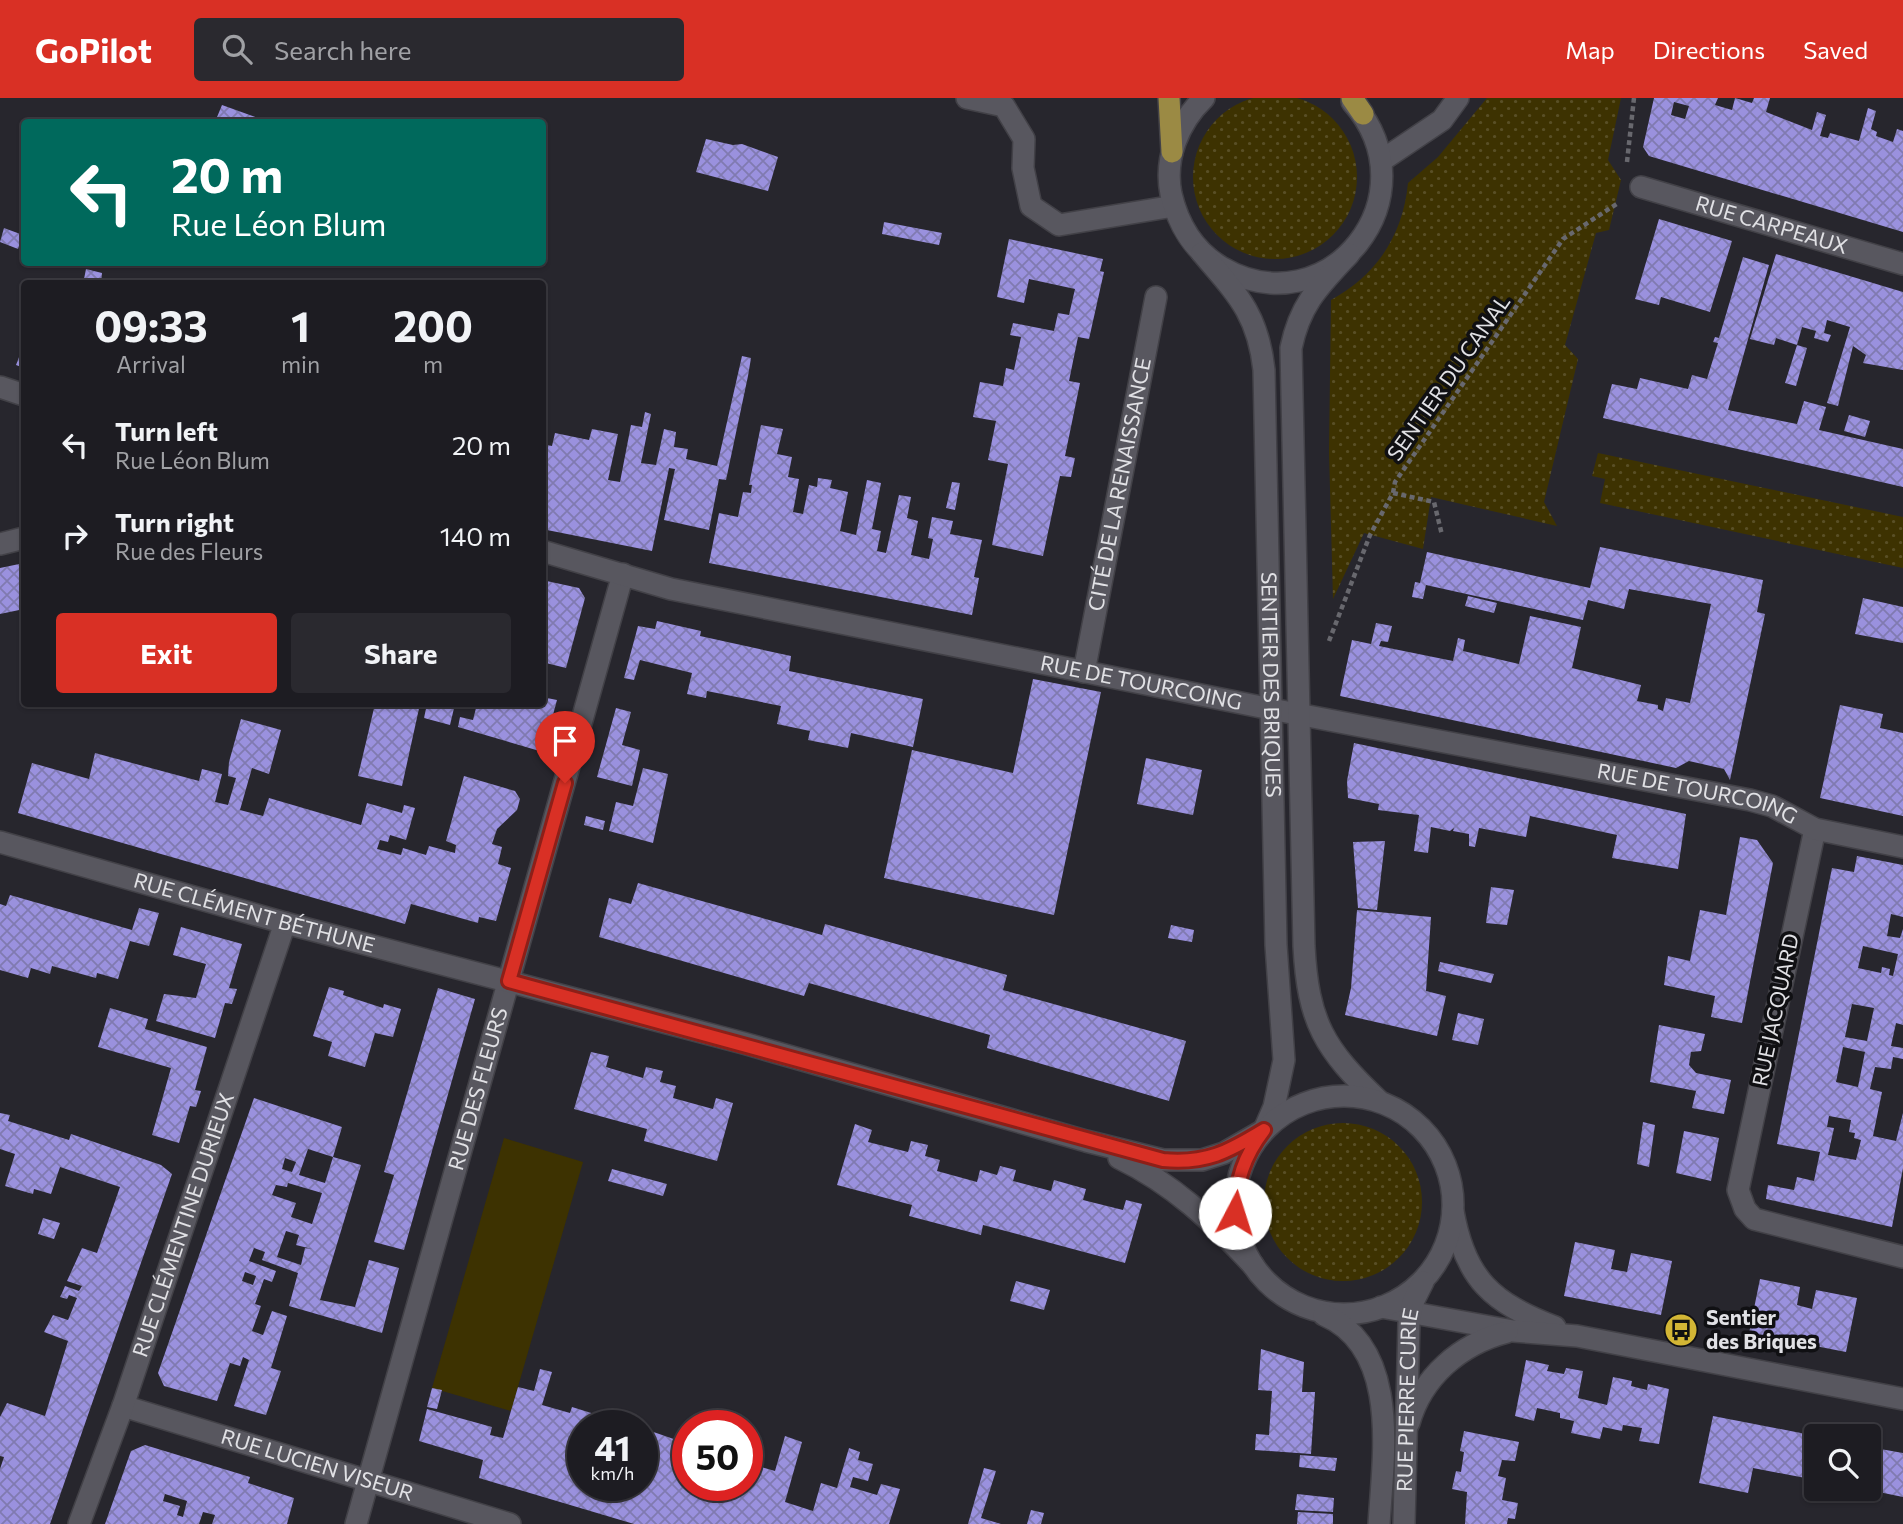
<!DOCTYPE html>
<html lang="en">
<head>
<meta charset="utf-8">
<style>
  :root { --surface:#1d1c22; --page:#2a292f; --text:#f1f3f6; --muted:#a0a1a5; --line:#3b3a40; --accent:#d93025 }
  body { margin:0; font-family:Commissioner,sans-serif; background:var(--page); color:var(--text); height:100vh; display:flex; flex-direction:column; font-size:26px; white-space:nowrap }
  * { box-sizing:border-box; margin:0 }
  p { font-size:23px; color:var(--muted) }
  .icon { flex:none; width:38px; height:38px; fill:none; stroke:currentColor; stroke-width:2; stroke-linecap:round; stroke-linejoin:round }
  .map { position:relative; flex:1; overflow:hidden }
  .drawer { position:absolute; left:21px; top:182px; width:525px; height:427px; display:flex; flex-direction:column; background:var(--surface); border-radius:7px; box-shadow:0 2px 5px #0004,0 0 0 2px var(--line) }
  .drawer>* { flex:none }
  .top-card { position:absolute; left:21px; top:21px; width:525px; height:147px; border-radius:7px; box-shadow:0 2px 5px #0004,0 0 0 2px var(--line); background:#00695c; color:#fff; overflow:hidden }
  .controls { position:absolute; left:1804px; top:1326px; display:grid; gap:14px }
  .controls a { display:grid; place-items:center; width:77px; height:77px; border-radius:7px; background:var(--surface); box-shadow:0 2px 5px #0004,0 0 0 2px var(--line); font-size:35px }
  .speed { position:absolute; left:567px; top:1312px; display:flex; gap:14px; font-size:35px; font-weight:700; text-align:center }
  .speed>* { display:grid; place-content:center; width:91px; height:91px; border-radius:50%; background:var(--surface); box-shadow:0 2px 5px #0004,0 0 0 2px var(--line); line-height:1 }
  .speed small { font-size:18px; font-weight:400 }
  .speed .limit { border:10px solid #d22; background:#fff; color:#111 }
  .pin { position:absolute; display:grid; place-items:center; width:60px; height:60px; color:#fff; margin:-72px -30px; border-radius:50% 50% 50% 0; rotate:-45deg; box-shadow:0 0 7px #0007 }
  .pin .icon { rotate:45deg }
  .me { position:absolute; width:77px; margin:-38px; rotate:5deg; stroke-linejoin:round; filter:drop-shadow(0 0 5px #0008) }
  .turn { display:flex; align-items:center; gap:24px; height:147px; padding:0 35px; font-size:32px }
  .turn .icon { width:91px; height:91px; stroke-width:2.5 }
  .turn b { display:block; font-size:49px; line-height:60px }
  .eta { display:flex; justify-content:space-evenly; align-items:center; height:119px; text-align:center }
  .eta b { font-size:42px; font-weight:700; line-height:49px }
  .primary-button { display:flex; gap:14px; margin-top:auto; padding:14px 35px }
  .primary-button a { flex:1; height:80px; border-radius:7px; background:var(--accent); color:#fff; font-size:28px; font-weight:700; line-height:80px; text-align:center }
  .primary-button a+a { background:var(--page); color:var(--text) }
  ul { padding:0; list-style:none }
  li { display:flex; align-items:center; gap:21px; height:91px; padding:0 35px }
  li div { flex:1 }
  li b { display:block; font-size:26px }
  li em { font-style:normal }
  header { display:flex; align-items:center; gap:42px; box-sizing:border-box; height:98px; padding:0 35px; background:var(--accent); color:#fff }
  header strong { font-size:33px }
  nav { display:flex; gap:38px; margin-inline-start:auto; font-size:24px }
  .search { width:490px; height:63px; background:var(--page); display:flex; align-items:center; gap:18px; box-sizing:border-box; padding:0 24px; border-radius:7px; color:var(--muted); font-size:26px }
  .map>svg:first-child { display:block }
</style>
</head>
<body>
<header>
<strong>GoPilot</strong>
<div class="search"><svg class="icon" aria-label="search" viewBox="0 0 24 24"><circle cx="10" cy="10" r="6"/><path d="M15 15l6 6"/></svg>Search here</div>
<nav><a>Map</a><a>Directions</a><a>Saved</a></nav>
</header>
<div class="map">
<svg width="1903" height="1426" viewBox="0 0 1903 1426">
  <defs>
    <pattern id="grass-dots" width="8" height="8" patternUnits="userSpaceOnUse" patternTransform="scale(1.75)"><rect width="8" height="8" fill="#3d3201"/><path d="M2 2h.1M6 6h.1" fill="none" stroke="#594f26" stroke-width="1.8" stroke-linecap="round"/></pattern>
    <pattern id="building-cross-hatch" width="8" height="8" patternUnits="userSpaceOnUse" patternTransform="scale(1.75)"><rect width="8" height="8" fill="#9a91de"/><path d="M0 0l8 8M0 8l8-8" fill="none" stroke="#807ab0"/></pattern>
  </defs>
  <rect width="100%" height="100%" fill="#27262d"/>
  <path fill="url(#grass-dots)" d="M1193 79a82 82 0 1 1 164 0a82 82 0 1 1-164 0Z
    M1487,0H1621L1608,62L1621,82L1609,132L1596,135L1565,247L1578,261L1544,404L1557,428L1431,399L1423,451L1364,435L1333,501L1329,354L1331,202C1377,177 1403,137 1408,85L1438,59Z
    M1598,355L1903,419V470L1600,405L1605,381L1592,378Z
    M1264 1104a79 79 0 1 1 158 0a79 79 0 1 1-158 0Z"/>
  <path fill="#3d3201" d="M504,1040L583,1064L511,1313L432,1290Z"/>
  <path fill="url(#building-cross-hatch)" fill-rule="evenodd" d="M1654,0H1718L1715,7L1732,12L1735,0L1752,5L1754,0H1770L1766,14L1812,32L1817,14L1826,17L1820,38L1828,40L1830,35L1859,43L1868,10L1876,13L1871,31L1877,34L1876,38L1893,44L1897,31L1903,33V134L1649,58L1643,49ZM1674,4L1689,8L1685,21L1671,17Z
    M222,7L264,22L263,24H215Z
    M706,41L733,47L742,46L778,59L768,93L696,74Z
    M1659,121L1732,143L1710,214L1661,199L1659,207L1635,201Z
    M884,124L942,135L939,147L882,136Z
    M4,130L23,137L18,151L0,144Z
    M1009,141L1103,161L1100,173L1104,174L1089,241L1078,239L1069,283L1080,285L1065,358L1075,360L1071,379L1060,378L1043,458L992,447L1008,366L988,362L996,323L973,319L980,284L1003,288L1006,270L1014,272L1021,239L1010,237L1013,225L1054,233L1058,215L1069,217L1075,191L1029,181L1024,205L997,199Z
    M1776,156L1903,194V272L1863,265L1866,257L1853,248L1838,308L1827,305L1850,229L1827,222L1824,235L1831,237L1828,244L1814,240L1816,233L1802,229L1797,247L1776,240L1774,247L1750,241Z
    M1743,159L1769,167L1728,312L1797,326L1804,303L1826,309L1819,332L1903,351V389L1603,320L1612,286L1637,291L1640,280L1688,291L1692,277L1707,281L1718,245L1713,244L1715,239L1719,240Z
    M86,171L102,175L101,186H83Z
    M24,246V270L16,267Z
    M1797,247L1807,250L1796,288L1785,285Z
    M742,258L751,260L748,278L726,382L719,381L709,432L664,422L675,371L669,370L652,453L542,431V346L552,348L555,335L589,342L592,331L618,336L608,382L620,384L631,327L642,329L645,314L651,316L641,365L656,367L664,331L676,334L674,349L688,351L686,361L717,368Z
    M1849,317L1870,323L1865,339L1844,333Z
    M761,327L783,331L777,356L792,359L788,379L799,381L793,414L803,416L809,387L817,389L818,380L832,382L830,390L848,394L840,433L856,437L867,382L881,385L872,431L881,433L877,453L886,455L899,397L911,399L907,420L918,423L911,457L929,461L933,441L928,440L932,419L953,423L950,436L982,442L974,479L979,480L972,517L709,465L719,415L738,419L743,394L751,395L752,387H749Z
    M952,384L960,385L955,412L946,410Z
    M1600,449L1763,482L1757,514L1765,516L1730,682L1724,671L1689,663L1676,670L1340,598L1352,542L1371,546L1376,525L1392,528L1388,544L1381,543L1379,548L1453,563L1458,540L1465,542L1463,553L1519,566L1530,518L1581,529L1572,570L1641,587L1637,603L1658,607V611L1663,613L1666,600L1690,605L1711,506L1629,491L1624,511L1588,502L1583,522L1426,487L1423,501L1412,499L1415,484L1420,485L1427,454L1590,490Z
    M24,465V511L0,516V470Z
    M542,482L579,490L585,500L566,570L542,564Z
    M1468,498L1497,505L1494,515L1465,508Z
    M1863,500L1903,509V545L1855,536Z
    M657,523L701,533L700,538L791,558L789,573L923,601L913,649L851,635L848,650L808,642L810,633L777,626L781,608L707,593L706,600L687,596L692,575L640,562L634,582L624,580L638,528L655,531Z
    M1033,581L1101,594L1054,817L884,780L912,652L1013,675Z
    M542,599L557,602L543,654L458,629L460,619L473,622L477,606H542Z
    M375,606H420L402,688L358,678Z
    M427,606H455L450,627L424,620Z
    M1840,607L1883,616L1880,630L1903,635V718L1820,700Z
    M616,610L631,614L622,647L640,652L632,688L597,679Z
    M241,621L281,632L269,676L252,670L240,712L263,718L269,700L361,727L367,705L402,715L404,707L415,710L406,742L390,737L388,744L380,742L377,751L401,757L403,750L426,757L429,748L455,755L456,747L446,743L464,678L515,693L520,701L517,712L497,731L492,746L502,749L498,766L511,770L496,823L479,819L478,825L411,806L405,826L18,715L32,665L89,681L95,655L199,683L202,671L222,676L215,704L228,707L236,680L228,678L229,664Z
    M1354,645L1686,716L1678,771L1612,760L1617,737L1530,718L1526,739L1479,730L1475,749L1469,748V736L1453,733L1454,730L1450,733L1431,729L1428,755L1414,753L1419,717L1378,712L1379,706L1348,700L1347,683Z
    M1146,660L1202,672L1193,717L1137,706Z
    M643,670L668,676L653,745L609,733L616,704L633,708Z
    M586,718L605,723L603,732L584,727Z
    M1740,739L1757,742L1773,765L1742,925L1711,919L1715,898L1664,887L1668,858L1690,863L1700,812L1726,817Z
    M1385,743L1377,812L1358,810L1353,744Z
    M1857,758L1903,767V819L1891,816L1887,838L1900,840L1903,831V927L1896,925L1891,948L1903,950V961L1893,959L1891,971L1875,969L1870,991L1882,994L1873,1038L1896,1043L1903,1015V1070L1892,1129L1766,1101L1768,1087L1794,1092L1797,1079L1814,1083L1820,1054L1777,1046L1832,770L1854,774ZM1863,848L1898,856L1893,878L1889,877L1890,871L1882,869L1881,875L1858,870ZM1852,906L1874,910L1867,943L1845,939ZM1843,949L1865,954L1858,989L1836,984ZM1829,1018L1851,1022L1849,1034L1855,1035L1854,1040L1861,1042L1856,1062L1828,1057L1834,1030L1827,1029Z
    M638,785L822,837L825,826L1007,877L1003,892L1186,943L1169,1003L987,950L990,937L809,885L804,898L599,839L609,800L631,806Z
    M1491,789L1514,792L1507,827L1486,825Z
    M10,797L132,832L139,810L159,815L149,848L130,843L118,881L97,875L96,880L52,868L50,876L31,870L28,880L0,872V806L6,808Z
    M1357,812L1431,819L1426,893L1446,898L1437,938L1345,917L1351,890Z
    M1171,827L1194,832L1192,844L1168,840Z
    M181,829L242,846L229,890L237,891L232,906L225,905L215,940L156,923L164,896L196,900L206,866L173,857Z
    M1440,864L1494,876L1491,885L1438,873Z
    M329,889L344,893L343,897L383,910L384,906L401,911L393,939L375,935L365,969L328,958L332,944L313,938Z
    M438,890L475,901L404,1152L374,1144L394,1077L384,1074Z
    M110,910L148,921L145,931L207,949L195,992L201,993L196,1009L190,1008L179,1045L152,1037L171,970L98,949Z
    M1458,915L1484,921L1478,947L1452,942Z
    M1659,927L1705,936L1701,953L1691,954L1689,967L1696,975L1731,982L1724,1016L1692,1010L1696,993L1650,984Z
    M591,954L609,958L606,969L643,980L646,969L663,973L660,984L676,988L673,1000L713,1011L716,1000L733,1005L717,1063L644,1043L647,1031L574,1011Z
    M254,1000L342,1029L333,1059L308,1051L299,1077L325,1085L333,1059L361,1067L320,1202L355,1209L369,1162L399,1170L382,1235L289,1208L298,1175L262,1162L265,1154L254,1150L249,1163L276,1173L272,1184L264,1181L255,1206L261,1208L252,1233L263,1237L272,1213L287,1218L271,1270L281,1273L266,1317L234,1308L249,1262L243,1259L240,1268L230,1265L217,1303L164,1288L158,1275ZM285,1060L296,1064L292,1074L282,1071ZM288,1085L322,1095L312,1126L291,1119L296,1105L272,1097L276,1087L287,1089ZM286,1133L299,1137L296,1147L312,1151L305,1150L301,1167L277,1159ZM245,1174L256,1178L253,1187L242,1183Z
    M0,1015L10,1017L8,1023L69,1042L71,1036L161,1067L172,1076L50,1426H0V1371L4,1359L0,1358V1319L7,1305L45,1318L68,1243L44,1234L53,1217L68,1222L77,1200L69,1197L67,1201L60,1199L62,1195L65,1188L79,1193L82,1188L67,1183L82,1150L97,1155L120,1089L60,1069L51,1096L34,1091L33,1096L5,1088L15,1056L0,1051Z
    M1643,1024L1655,1027L1649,1069L1637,1066Z
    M855,1026L872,1032L868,1044L908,1054L911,1043L928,1047L925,1058L940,1062L937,1073L977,1084L980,1072L997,1077L1000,1068L1016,1072L1013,1083L1051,1093L1054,1082L1086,1091L1083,1102L1123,1112L1126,1102L1142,1106L1125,1165L983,1127L981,1137L909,1118L912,1107L837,1087Z
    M1684,1033L1719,1040L1711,1083L1676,1075Z
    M612,1071L667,1086L663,1098L608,1083Z
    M43,1120L60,1125L54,1141L38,1136Z
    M1575,1144L1615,1152L1611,1171L1627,1174L1631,1155L1672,1163L1661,1217L1564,1198Z
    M1760,1181L1800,1189L1797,1207L1812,1211L1816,1192L1857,1200L1846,1254L1749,1235Z
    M1016,1183L1050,1192L1044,1212L1010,1203Z
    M1261,1251L1304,1264L1302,1294H1315L1311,1356L1255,1352L1256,1336L1269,1337L1272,1293L1258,1292Z
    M1526,1262L1549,1267L1547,1273L1564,1276L1566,1270L1583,1273L1578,1300L1607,1307L1613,1279L1632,1283L1631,1288L1647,1292L1648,1286L1669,1291L1659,1346L1639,1343L1642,1330L1623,1327L1622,1333L1603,1329L1600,1341L1571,1335L1574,1323L1560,1320V1315L1537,1310L1534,1323L1515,1318Z
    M540,1271L552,1274L542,1307L570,1315L572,1309L633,1328H583V1388H642V1330L688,1346V1388H747V1365L775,1373L785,1338L802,1344L785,1404L813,1413L821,1385L837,1390L849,1350L860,1354L858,1362L873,1366L868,1383L853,1379L850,1389L877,1397L881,1386L900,1391L889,1426H634L479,1380L483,1362L419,1343L427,1311L492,1329L490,1337L503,1340L518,1289L534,1293Z
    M432,1290L442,1292L437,1311L427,1309Z
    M1713,1318L1816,1338V1382L1753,1370L1748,1395L1699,1385Z
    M1464,1333L1519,1344L1515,1363L1502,1362L1498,1378L1506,1380L1502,1402L1518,1405L1515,1421L1508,1420L1507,1426H1465L1467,1394L1452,1391L1456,1373L1461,1374L1464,1354L1460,1353Z
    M145,1347L250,1379L248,1385L294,1400L287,1426H212L215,1417L203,1414L199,1426H105L131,1353ZM165,1396L187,1403L183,1419L177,1417L180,1408L163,1403Z
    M1869,1349L1903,1355V1399L1869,1392Z
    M1300,1357L1337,1360L1335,1373L1299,1369Z
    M984,1370L996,1373L981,1420L1001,1426H968Z
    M1297,1396L1334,1400L1333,1414L1295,1412Z
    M1031,1412L1044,1415L1041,1426H1027Z
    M1298,1414L1333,1416V1426H1297Z"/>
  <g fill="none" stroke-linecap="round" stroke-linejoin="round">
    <defs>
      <g id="service">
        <path d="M967,0L1004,8L1024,41L1023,70L1031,108L1059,127L1174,108"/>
        <path id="s1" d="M1084,574L1156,199"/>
      </g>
      <g id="minor">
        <path d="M1381,63L1442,22L1458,0"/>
        <path id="s2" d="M1641,89L1903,166"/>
        <path d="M0,446L24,440"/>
        <path d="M1815,731L1738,1092L1745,1111L1754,1121L1903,1159"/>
        <path id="s3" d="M123,1308L510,1426"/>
        <path id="s4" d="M79,1426L123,1308L285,825"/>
        <path id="s5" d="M356,1426L623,476"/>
      </g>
      <g id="tertiary">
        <path d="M0,289L24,297"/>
        <path id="s6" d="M542,453L671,491L1271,611L1750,702L1772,708L1815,731L1903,749"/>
        <path id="s7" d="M0,744L285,825L743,945L1086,1043L1163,1062H1202L1224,1055L1264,1032"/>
        <path d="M1119,1060C1173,1086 1212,1123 1253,1167"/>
        <path d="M1453,1113C1465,1182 1493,1205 1555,1229"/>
        <path d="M1381,1209L1513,1233L1577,1238L1903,1301"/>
        <path d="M1409,1325C1422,1279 1460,1246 1507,1234"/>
      </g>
      <g id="secondary">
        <path d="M1204,0C1178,25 1164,61 1171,96C1178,126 1194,153 1221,169C1329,232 1435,97 1352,4"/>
        <path id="s8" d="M1202,155C1237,196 1258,216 1264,272L1276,847L1284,962L1274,1009L1264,1032"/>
        <path d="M1349,156C1319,188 1300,206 1291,250L1304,848C1308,924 1324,951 1379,1003"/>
        <circle cx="1344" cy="1107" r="109"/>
        <path d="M1324,1217C1401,1250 1383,1359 1379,1426"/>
        <path id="s9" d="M1404,1426L1409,1224L1413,1204L1423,1184"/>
      </g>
      <path id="trunk" d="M1169,0L1172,54
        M1352,0L1363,16"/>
    </defs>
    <use href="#service" stroke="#424147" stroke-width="24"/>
    <use href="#minor" stroke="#424147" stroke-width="24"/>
    <use href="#tertiary" stroke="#424147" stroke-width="24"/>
    <use href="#secondary" stroke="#424147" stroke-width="24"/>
    <use href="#trunk" stroke="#424147" stroke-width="24"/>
    <path stroke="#68686e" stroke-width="4.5" stroke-dasharray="5 3.5" stroke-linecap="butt" d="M1627,64L1634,0
      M1393,395L1434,404L1442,437
      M1329,543L1370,437L1393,395L1395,384L1563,141L1618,105"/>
    <use href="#service" stroke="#58575f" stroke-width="21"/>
    <use href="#minor" stroke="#58575f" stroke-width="21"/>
    <use href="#tertiary" stroke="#58575f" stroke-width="21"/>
    <use href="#secondary" stroke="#58575f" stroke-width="21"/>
    <use href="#trunk" stroke="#9b8a44" stroke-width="21"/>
  </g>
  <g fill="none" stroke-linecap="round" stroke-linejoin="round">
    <defs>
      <path id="route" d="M565,685L509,883L1163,1062C1206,1066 1228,1054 1264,1032C1244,1058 1236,1083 1235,1115"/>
    </defs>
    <use href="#route" stroke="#8d1f18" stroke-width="18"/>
    <use href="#route" stroke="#d93025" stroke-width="12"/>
  </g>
  <defs>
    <symbol id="bus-disc" viewBox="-11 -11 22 22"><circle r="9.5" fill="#d3b635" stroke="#101013"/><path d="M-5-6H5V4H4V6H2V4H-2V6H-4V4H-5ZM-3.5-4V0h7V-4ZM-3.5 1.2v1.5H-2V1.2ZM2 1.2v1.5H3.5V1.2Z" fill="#111"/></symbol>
  </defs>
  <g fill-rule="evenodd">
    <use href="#bus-disc" x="1662" y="1213" width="38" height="38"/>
  </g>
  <g text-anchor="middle" stroke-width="7" stroke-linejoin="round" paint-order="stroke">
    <g font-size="21" fill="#e1e1e5" stroke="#101013">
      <text dy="7" stroke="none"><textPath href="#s2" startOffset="136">RUE CARPEAUX</textPath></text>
      <text transform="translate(1449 280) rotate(-55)" y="7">SENTIER DU CANAL</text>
      <text dy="7" stroke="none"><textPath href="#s1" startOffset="191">CITÉ DE LA RENAISSANCE</textPath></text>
      <text dy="7" stroke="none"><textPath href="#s6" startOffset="614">RUE DE TOURCOING</textPath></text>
      <text dy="7" stroke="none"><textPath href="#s8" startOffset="450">SENTIER DES BRIQUES</textPath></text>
      <text dy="7" stroke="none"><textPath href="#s6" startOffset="1181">RUE DE TOURCOING</textPath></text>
      <text dy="7" stroke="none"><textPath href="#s7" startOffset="264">RUE CLÉMENT BÉTHUNE</textPath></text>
      <text transform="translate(1776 912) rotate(-78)" y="7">RUE JACQUARD</text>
      <text dy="7" stroke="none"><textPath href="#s5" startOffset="452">RUE DES FLEURS</textPath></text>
      <text dy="7" stroke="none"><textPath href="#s4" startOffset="317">RUE CLÉMENTINE DURIEUX</textPath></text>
      <text dy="7" stroke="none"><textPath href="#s9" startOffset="124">RUE PIERRE CURIE</textPath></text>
      <text dy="7" stroke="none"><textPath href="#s3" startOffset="203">RUE LUCIEN VISEUR</textPath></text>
    </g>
    <g font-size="21" font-weight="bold" fill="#e1e1e5" stroke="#101013" text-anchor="start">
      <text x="1706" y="1227">Sentier<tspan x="1706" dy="24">des Briques</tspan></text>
    </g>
  </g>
</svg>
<div class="controls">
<a><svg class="icon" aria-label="search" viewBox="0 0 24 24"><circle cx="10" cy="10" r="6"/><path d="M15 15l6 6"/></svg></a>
</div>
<div class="speed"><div>41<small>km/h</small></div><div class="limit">50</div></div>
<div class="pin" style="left:565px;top:685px;background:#d93025"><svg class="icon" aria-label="arrive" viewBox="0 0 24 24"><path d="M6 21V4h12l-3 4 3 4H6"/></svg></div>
<svg class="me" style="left:1235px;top:1115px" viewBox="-20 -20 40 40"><circle r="19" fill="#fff"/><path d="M0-13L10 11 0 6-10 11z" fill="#d93025"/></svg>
<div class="top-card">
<div class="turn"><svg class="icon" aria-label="left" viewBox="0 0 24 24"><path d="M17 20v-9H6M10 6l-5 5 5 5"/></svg><div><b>20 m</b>Rue Léon Blum</div></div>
</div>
<section class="drawer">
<div class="eta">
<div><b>09:33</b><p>Arrival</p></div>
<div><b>1</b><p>min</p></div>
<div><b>200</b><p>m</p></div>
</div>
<ul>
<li><svg class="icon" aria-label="left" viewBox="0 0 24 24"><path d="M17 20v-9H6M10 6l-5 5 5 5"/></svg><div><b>Turn left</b><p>Rue Léon Blum</p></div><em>20 m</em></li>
<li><svg class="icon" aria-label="right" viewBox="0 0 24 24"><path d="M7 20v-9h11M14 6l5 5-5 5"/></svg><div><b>Turn right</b><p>Rue des Fleurs</p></div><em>140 m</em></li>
</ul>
<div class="primary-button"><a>Exit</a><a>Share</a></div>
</section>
</div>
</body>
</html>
